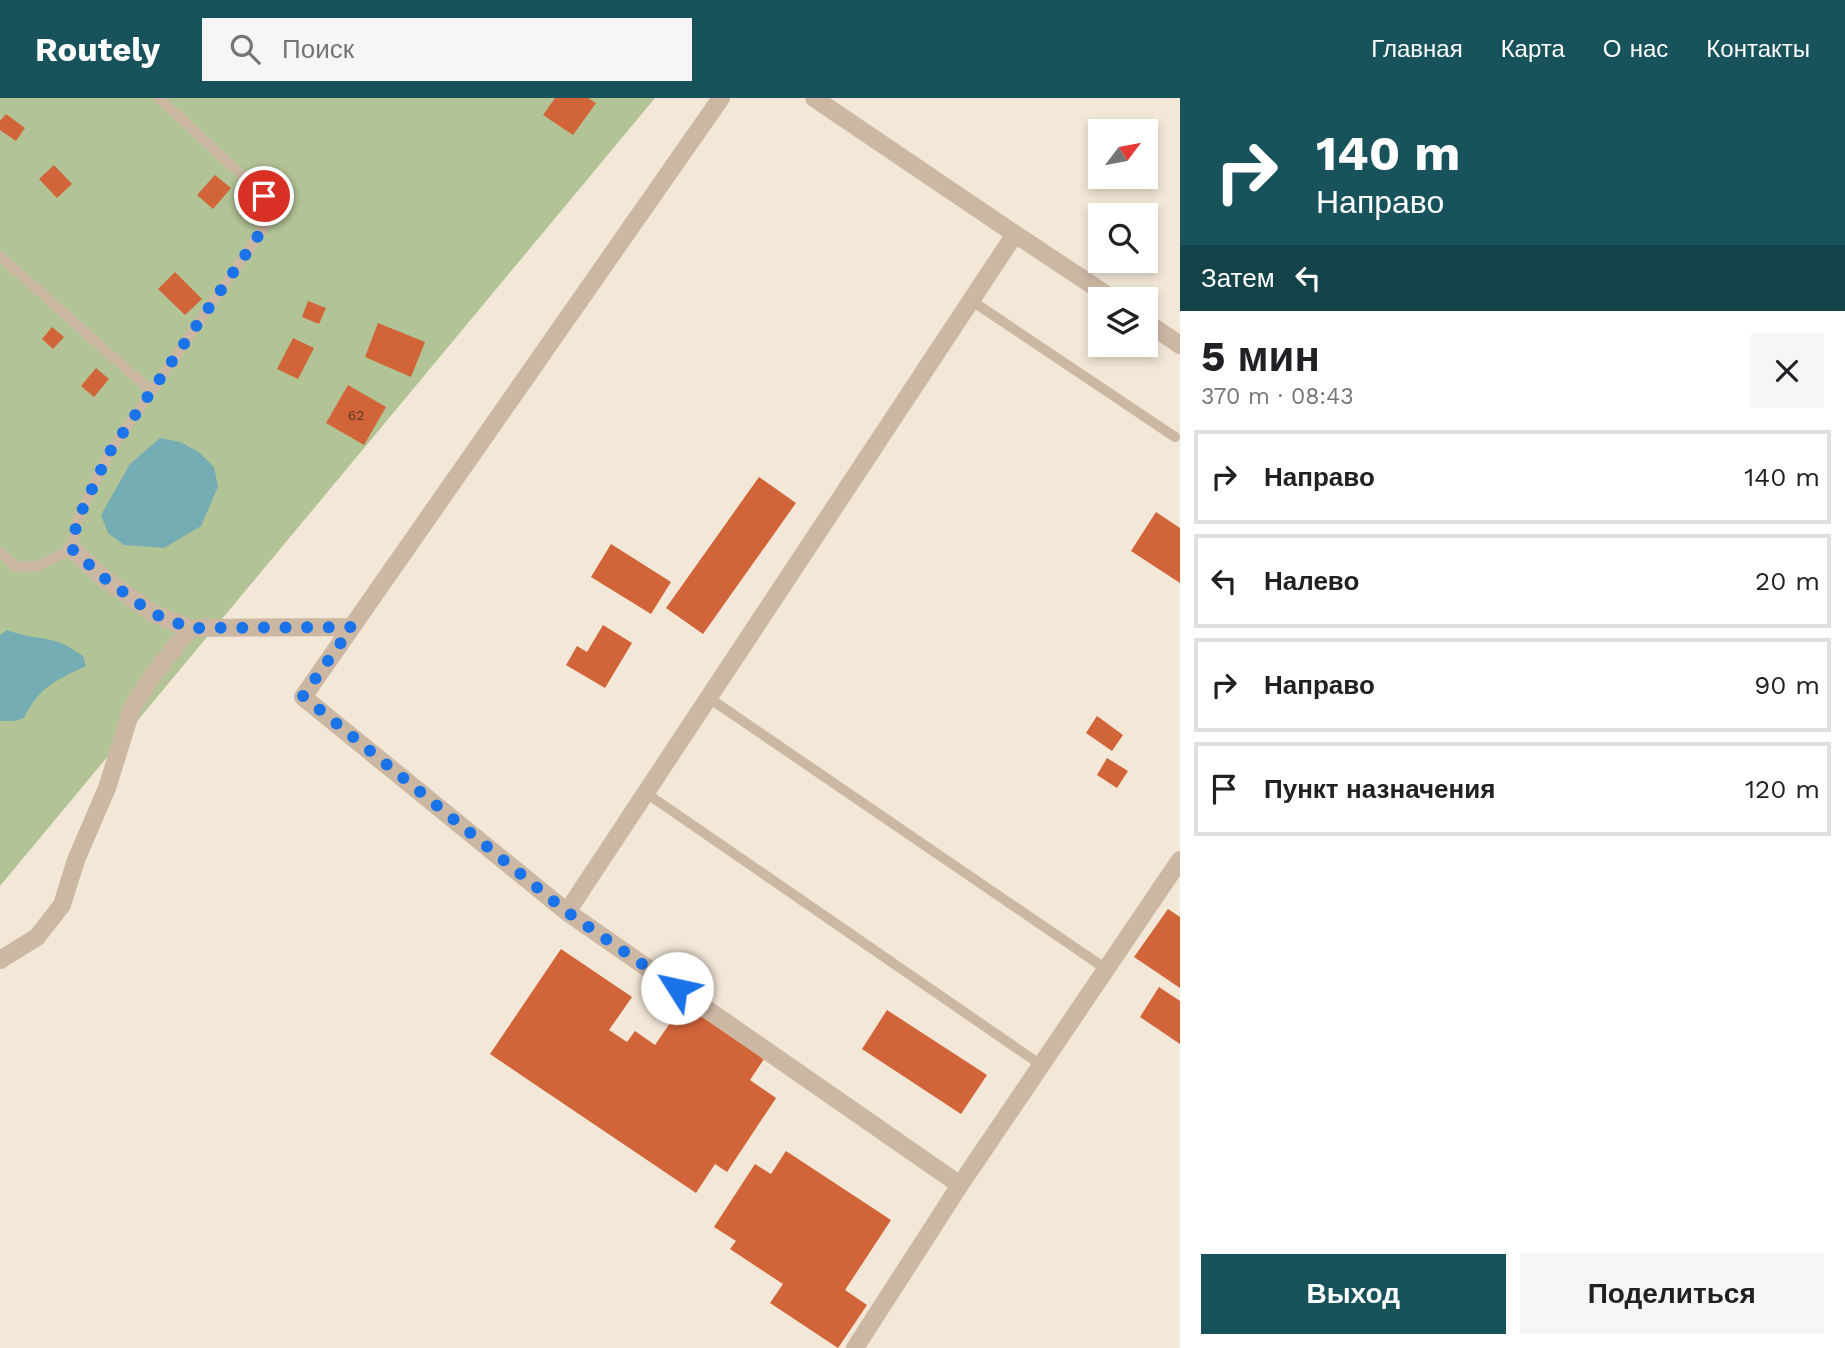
<!DOCTYPE html>
<html lang="ru">
<head>
<meta charset="utf-8">
<style>
  :root { --surface:#fff; --page:#f6f6f6; --text:#202124; --muted:#757577; --line:#e0e0e0; --accent:#18535b }
  body { margin:0; font-family:"Work Sans",sans-serif; background:var(--page); color:var(--text); height:100vh; display:flex; flex-direction:column; font-size:26px; white-space:nowrap }
  * { box-sizing:border-box; margin:0 }
  p { font-size:23px; color:var(--muted) }
  .icon { flex:none; width:38px; height:38px; fill:none; stroke:currentColor; stroke-width:2; stroke-linecap:round; stroke-linejoin:round }
  .map { position:relative; flex:1; overflow:hidden }
  .sheet { display:flex; flex-direction:column; background:var(--surface); width:665px }
  .sheet>* { flex:none }
  .top-card { background:#18535b; color:#fff; overflow:hidden }
  .needle { width:46px; rotate:58deg }
  .fabs { position:absolute; left:1088px; top:21px; display:grid; gap:14px }
  .fabs a { display:grid; place-items:center; width:70px; height:70px; border-radius:0px; background:var(--surface); box-shadow:0 4px 10px #0003; font-size:35px }
  .pin { position:absolute; display:grid; place-items:center; width:60px; height:60px; color:#fff; margin:-30px; border:4px solid #fff; border-radius:50%; box-shadow:0 2px 7px #0007 }
  .me { position:absolute; width:77px; margin:-38px; rotate:305deg; stroke-linejoin:round; filter:drop-shadow(0 0 5px #0008) }
  .turn { display:flex; align-items:center; gap:24px; height:147px; padding:0 21px; font-size:32px }
  .turn .icon { width:91px; height:91px; stroke-width:2.5 }
  .turn b { display:block; font-size:49px; line-height:60px }
  .then { display:flex; align-items:center; height:66px; padding:0 21px; background:#0003; gap:14px; font-size:26px }
  .round { display:grid; place-items:center; flex:none; width:74px; height:74px; border-radius:0px; background:var(--page) }
  .overview { display:flex; align-items:center; justify-content:space-between; height:119px; padding:0 21px }
  h1 { font-size:42px; font-weight:700; line-height:52px }
  .action { display:flex; gap:14px; margin-top:auto; padding:14px 21px }
  .action a { flex:1; height:80px; border-radius:0px; background:var(--accent); color:#fff; font-size:28px; font-weight:700; line-height:80px; text-align:center }
  .action a+a { background:var(--page); color:var(--text) }
  ul { padding:0; list-style:none }
  li { display:flex; align-items:center; gap:21px; height:94px; margin:0 14px 10px; padding:0 7px; border:4px solid var(--line); border-radius:0px }
  li div { flex:1 }
  li b { display:block; font-size:26px }
  li em { font-style:normal }
  header { display:flex; align-items:center; gap:42px; box-sizing:border-box; height:98px; padding:0 35px; background:var(--accent); color:#fff }
  header strong { font-size:33px }
  nav { display:flex; gap:38px; margin-inline-start:auto; font-size:24px }
  .search { width:490px; height:63px; background:var(--page); display:flex; align-items:center; gap:18px; box-sizing:border-box; padding:0 24px; border-radius:0px; color:var(--muted); font-size:26px }
  main { display:flex; flex:1; min-height:0 }
  .map>svg:first-child { display:block }
</style>
</head>
<body>
<header>
<strong>Routely</strong>
<div class="search"><svg class="icon" aria-label="search" viewBox="0 0 24 24"><circle cx="10" cy="10" r="6"/><path d="M15 15l6 6"/></svg>Поиск</div>
<nav><a>Главная</a><a>Карта</a><a>О нас</a><a>Контакты</a></nav>
</header>
<main>
<div class="map">
<svg width="1180" height="1250" viewBox="0 0 1180 1250">
  <rect width="100%" height="100%" fill="#f3e7d7"/>
  <path fill="#b2c396" d="M0,0H655L0,788Z"/>
  <path fill="#74adb3" d="M160,340L180,344L199,354L214,369L218,389L201,428L164,450L124,447L108,435L101,417L130,366Z
    M7,532C24,539 41,539 58,544C67,547 75,553 83,558L86,568C56,582 39,589 24,620L14,623H0V537Z"/>
  <path fill="#d16438" d="M555,0H588L596,5L573,37L543,17Z
    M6,16L25,30L16,43L0,32V23Z
    M54,67L72,86L57,100L39,81Z
    M215,77L231,90L213,111L197,97Z
    M175,174L202,201L185,217L158,191Z
    M308,203L326,210L319,226L302,219Z
    M378,225L425,244L411,279L365,259Z
    M52,229L64,239L53,251L42,241Z
    M293,240L314,250L298,281L277,271Z
    M96,270L109,281L94,299L81,288Z
    M348,287L386,309L364,347L326,325Z
    M759,379L796,405L703,536L666,510Z
    M1156,414L1180,430V485L1131,453Z
    M611,446L671,484L651,516L591,479Z
    M603,527L632,545L605,590L566,567L577,548L587,554Z
    M1097,618L1123,637L1112,653L1086,635Z
    M1107,660L1128,673L1117,690L1097,677Z
    M1168,811L1180,819V890L1134,859Z
    M561,851L632,899L609,932L627,944L635,933L655,947L683,906L764,961L750,982L776,1000L727,1074L715,1066L696,1095L490,956Z
    M1159,889L1180,903V946L1140,919Z
    M887,912L987,977L961,1016L862,951Z
    M786,1053L891,1122L845,1192L867,1207L838,1250L770,1205L783,1186L730,1151L736,1143L714,1129L755,1066L771,1076Z"/>
  <g fill="none" stroke-linecap="round" stroke-linejoin="round">
    <path stroke="#ccb7a3" stroke-width="10" d="M0,158L151,293
      M972,203L1175,339
      M0,454L16,469L38,468L72,451L77,423L109,355L265,128L264,98L159,0
      M709,600L1106,871
      M646,695L1041,967"/>
    <path stroke="#ccb7a3" stroke-width="18" d="M814,0L1015,136L567,814L960,1087
      M1015,136L1113,201
      M1146,224L1180,247
      M72,451L104,480L152,515L190,530L352,529
      M567,814L303,599L721,0
      M0,862L37,839L62,807L76,762L107,690L132,610L153,577L190,530
      M855,1250L960,1087L1180,762"/>
  </g>
  <g fill="none" stroke-linecap="round" stroke-linejoin="round">
    <path stroke="#1a73e8" stroke-width="12" stroke-dasharray="0 21.6" d="M264,98L265,128L109,355L77,423L72,451L104,480L152,515L190,530L352,529L303,598L567,814L677,890"/>
  </g>
  <g text-anchor="middle" stroke-width="7" stroke-linejoin="round" paint-order="stroke">
    <g font-size="14" fill="#5d392a">
      <text x="356" y="322">62</text>
    </g>
  </g>
</svg>
<div class="fabs">
<a><svg class="needle" viewBox="-14 -14 28 28"><path d="M0-13l5 13h-10z" fill="#e53935"/><path d="M0 13l5-13h-10z" fill="#757577"/></svg></a>
<a><svg class="icon" aria-label="search" viewBox="0 0 24 24"><circle cx="10" cy="10" r="6"/><path d="M15 15l6 6"/></svg></a>
<a><svg class="icon" aria-label="layers" viewBox="0 0 24 24"><path d="M12 4l9 5-9 5-9-5zM3 14l9 5 9-5"/></svg></a>
</div>
<div class="pin" style="left:264px;top:98px;background:#d93025"><svg class="icon" aria-label="arrive" viewBox="0 0 24 24"><path d="M6 21V4h12l-3 4 3 4H6"/></svg></div>
<svg class="me" style="left:677px;top:890px" viewBox="-20 -20 40 40"><circle r="19" fill="#fff"/><path d="M0-13L10 11 0 6-10 11z" fill="#1a73e8"/></svg>
</div>
<section class="sheet">
<div class="top-card">
<div class="turn"><svg class="icon" aria-label="right" viewBox="0 0 24 24"><path d="M7 20v-9h11M14 6l5 5-5 5"/></svg><div><b>140 m</b>Направо</div></div>
<div class="then">Затем<svg class="icon" aria-label="left" viewBox="0 0 24 24"><path d="M17 20v-9H6M10 6l-5 5 5 5"/></svg></div>
</div>
<div class="overview"><div><h1>5 мин</h1><p>370 m · 08:43</p></div><a class="round"><svg class="icon" aria-label="close" viewBox="0 0 24 24"><path d="M6 6l12 12M18 6L6 18"/></svg></a></div>
<ul>
<li><svg class="icon" aria-label="right" viewBox="0 0 24 24"><path d="M7 20v-9h11M14 6l5 5-5 5"/></svg><div><b>Направо</b></div><em>140 m</em></li>
<li><svg class="icon" aria-label="left" viewBox="0 0 24 24"><path d="M17 20v-9H6M10 6l-5 5 5 5"/></svg><div><b>Налево</b></div><em>20 m</em></li>
<li><svg class="icon" aria-label="right" viewBox="0 0 24 24"><path d="M7 20v-9h11M14 6l5 5-5 5"/></svg><div><b>Направо</b></div><em>90 m</em></li>
<li><svg class="icon" aria-label="arrive" viewBox="0 0 24 24"><path d="M6 21V4h12l-3 4 3 4H6"/></svg><div><b>Пункт назначения</b></div><em>120 m</em></li>
</ul>
<div class="action"><a>Выход</a><a>Поделиться</a></div>
</section>
</main>
</body>
</html>
